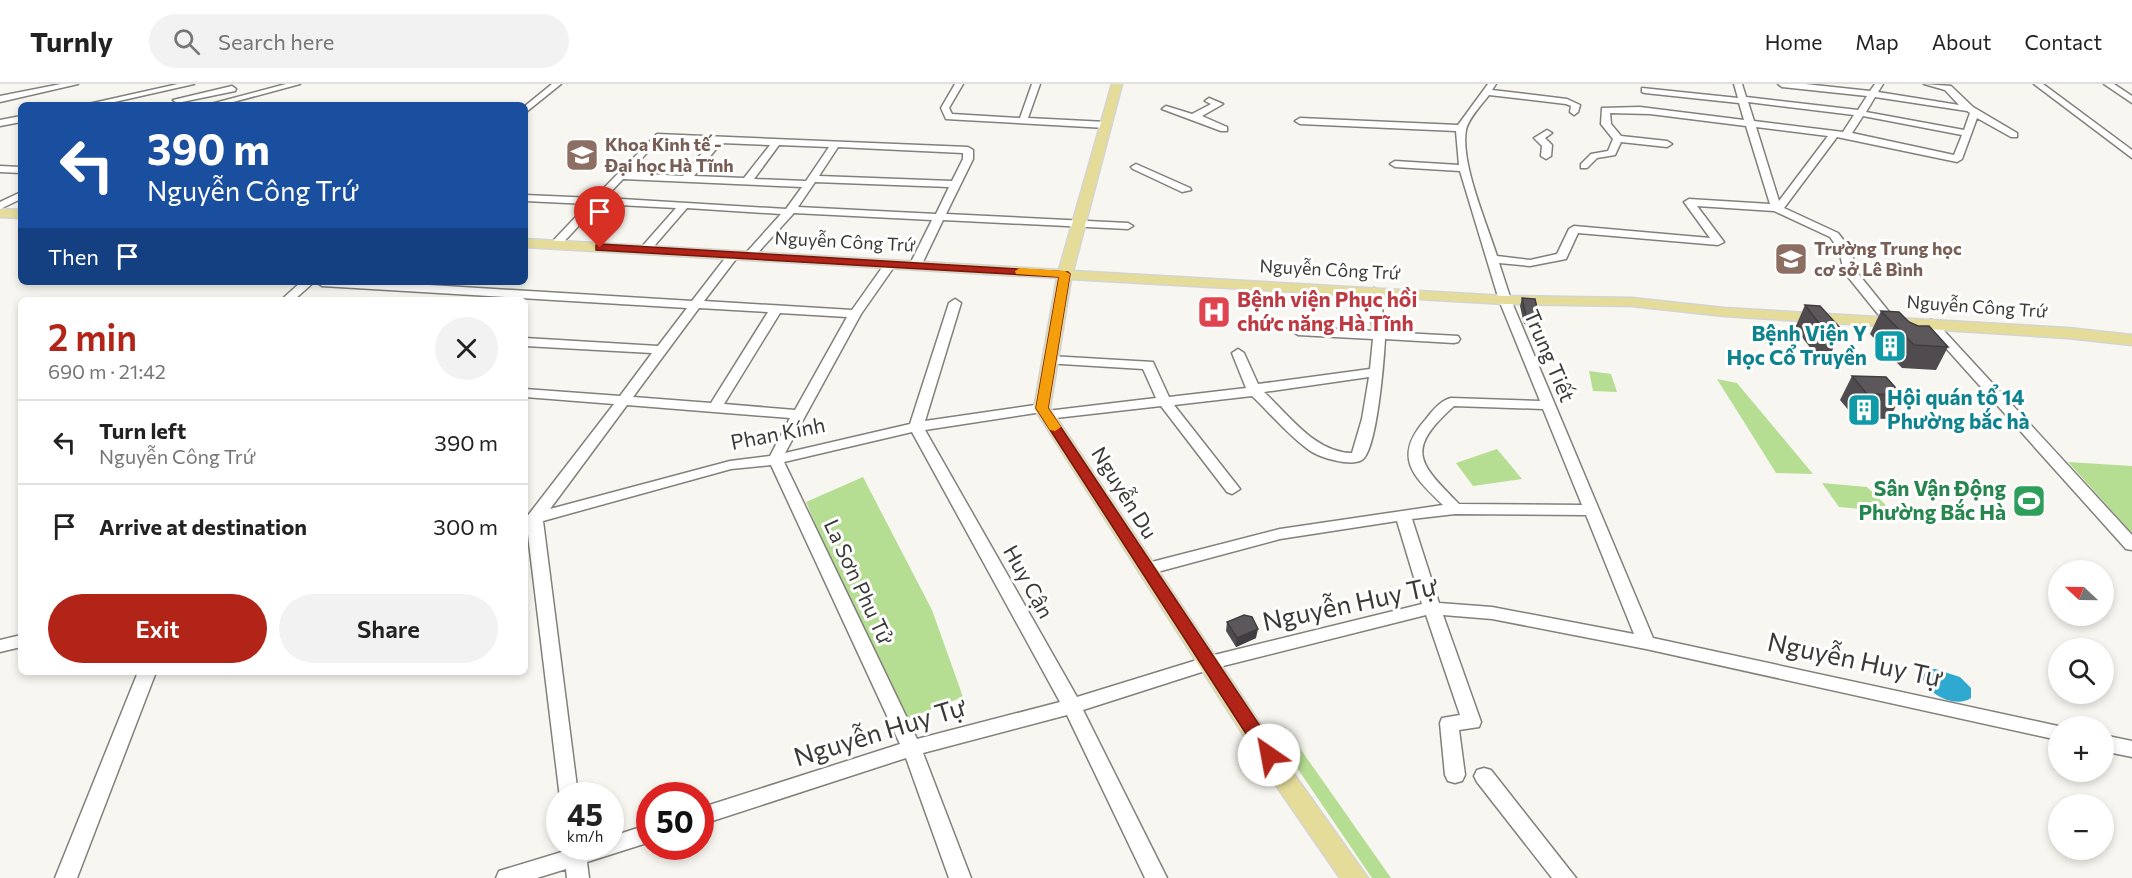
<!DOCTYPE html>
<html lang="en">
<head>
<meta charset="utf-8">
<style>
  :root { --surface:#fff; --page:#f2f2f2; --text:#222; --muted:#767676; --line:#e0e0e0; --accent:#b22318 }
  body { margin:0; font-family:Commissioner,sans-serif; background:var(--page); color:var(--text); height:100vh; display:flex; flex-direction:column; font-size:22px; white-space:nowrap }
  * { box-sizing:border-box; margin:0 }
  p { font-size:20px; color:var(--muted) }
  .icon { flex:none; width:33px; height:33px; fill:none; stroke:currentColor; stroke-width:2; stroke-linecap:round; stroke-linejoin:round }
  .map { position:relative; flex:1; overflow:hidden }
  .drawer { position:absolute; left:18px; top:213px; width:510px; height:378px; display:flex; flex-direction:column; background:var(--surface); border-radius:9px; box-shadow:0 3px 9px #0003 }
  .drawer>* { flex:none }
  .top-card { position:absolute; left:18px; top:18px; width:510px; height:183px; border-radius:9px; box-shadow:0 3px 9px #0003; background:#1a4fa0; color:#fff; overflow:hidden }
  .needle { width:39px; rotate:292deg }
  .tools { position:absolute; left:2048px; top:476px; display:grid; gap:12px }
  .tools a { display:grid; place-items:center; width:66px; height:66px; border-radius:50%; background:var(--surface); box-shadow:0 3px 9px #0003; font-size:30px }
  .speed { position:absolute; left:546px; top:698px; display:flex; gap:12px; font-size:30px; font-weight:700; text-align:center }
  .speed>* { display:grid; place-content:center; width:78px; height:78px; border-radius:50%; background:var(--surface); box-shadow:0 3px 9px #0003; line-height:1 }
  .speed small { font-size:15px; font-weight:400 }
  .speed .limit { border:9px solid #d22; background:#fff; color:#111 }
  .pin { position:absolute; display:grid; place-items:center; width:51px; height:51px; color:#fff; margin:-62px -26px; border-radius:50% 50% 50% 0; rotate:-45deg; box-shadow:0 0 6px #0007 }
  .pin .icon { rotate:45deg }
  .me { position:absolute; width:66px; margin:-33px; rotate:327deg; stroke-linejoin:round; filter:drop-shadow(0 0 4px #0008) }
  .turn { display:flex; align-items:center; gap:21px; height:126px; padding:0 30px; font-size:27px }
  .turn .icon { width:78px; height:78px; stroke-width:2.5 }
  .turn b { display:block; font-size:42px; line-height:51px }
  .then { display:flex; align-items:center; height:57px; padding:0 30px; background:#0003; gap:12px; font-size:22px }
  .round { display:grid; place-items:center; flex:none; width:63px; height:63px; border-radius:32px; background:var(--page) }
  .headline { display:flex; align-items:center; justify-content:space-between; height:102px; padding:0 30px }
  h1 { font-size:36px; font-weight:600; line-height:45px; color:var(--accent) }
  .primary-button { display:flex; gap:12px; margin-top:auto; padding:12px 30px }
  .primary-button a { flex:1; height:69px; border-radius:36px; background:var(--accent); color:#fff; font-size:24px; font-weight:600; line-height:69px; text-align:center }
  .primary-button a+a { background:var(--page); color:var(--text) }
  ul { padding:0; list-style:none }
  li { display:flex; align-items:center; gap:18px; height:84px; padding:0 30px; border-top:2px solid var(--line) }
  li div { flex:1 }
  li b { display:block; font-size:22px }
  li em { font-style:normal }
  header { display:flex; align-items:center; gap:36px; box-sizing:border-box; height:84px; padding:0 30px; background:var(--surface); border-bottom:2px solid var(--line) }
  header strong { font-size:28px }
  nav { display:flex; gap:33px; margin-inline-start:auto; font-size:21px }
  .search { width:420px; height:54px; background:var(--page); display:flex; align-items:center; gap:15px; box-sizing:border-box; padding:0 21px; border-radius:33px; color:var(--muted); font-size:22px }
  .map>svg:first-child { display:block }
</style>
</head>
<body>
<header>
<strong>Turnly</strong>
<div class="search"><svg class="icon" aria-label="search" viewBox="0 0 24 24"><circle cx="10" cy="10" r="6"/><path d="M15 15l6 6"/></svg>Search here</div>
<nav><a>Home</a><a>Map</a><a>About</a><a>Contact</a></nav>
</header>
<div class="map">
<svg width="2132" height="794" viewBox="0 0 2132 794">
  <rect width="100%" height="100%" fill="#f7f6f0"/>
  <path fill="#b6de93" d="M1589,287L1611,290L1617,308L1593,307Z
    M1717,295L1737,299L1813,390L1776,389Z
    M1497,365L1522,395L1473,402L1456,379Z
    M2068,378L2132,382V449Z
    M863,393L932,526L963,613L899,638L806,418Z
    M1822,399L1867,403L1886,421L1873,426L1839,423Z
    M1285,643L1391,794H1372L1272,647Z"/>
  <path fill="#2fa9cf" d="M1935,585L1960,593L1971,604V614C1955,625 1926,610 1922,592L1928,586Z"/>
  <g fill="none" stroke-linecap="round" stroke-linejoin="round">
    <defs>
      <path id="minor" d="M61,0H78L0,18V12Z
        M178,0H194L101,21H84Z
        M286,0H300L222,21H207Z
        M552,0H561L525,29V22Z
        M955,0H963L949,24L952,30L1020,34L1032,0H1040L1028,34L1106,38L1111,41L1106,44L946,35L941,24Z
        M1488,0H1496L1492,6L1567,15L1580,21L1578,28L1574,31L1570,28L1571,22L1566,20L1489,11C1482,20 1468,35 1466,46C1460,78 1487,140 1497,172L1530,176L1557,170L1569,145L1574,142L1710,154L1684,118L1689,115L1770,120L1746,42L1650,30L1610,29L1611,40L1621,52L1667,57L1672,60L1667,63L1621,58L1615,71L1597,74L1587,84H1581V80L1591,70L1608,67L1613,55L1601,40L1602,24L1640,23L1744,36L1739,19L1645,9L1642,8V4L1738,14L1734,0H1742L1746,13L1858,26L1867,12L1782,3L1778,0H1805L1870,7L1875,0H1883L1878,8L1959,21L1945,6L1924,0L1951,2L1973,23L2017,49V53H2011L1977,34L1962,75L1957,78L1837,53L1784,124L1838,149L1851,166L1856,187L1894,234L1896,237L1894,240H1886L1844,188L1839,166L1830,153L1774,127L1697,122L1724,158L1718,161L1578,149L1566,175L1530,182L1499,179L1511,216L1653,554L2058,642V656L1646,565L1492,535L1443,531L1481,638L1479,643L1459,646L1465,691L1462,697L1455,699L1448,697L1445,691L1440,639L1442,634L1460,631L1426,531L1211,585L1083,626L1167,794H1145L1067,631L923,669L971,794H949L906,674L700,741V724L900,660L771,381L731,385L543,437L578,711H560V714L526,434L614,320L525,313V305L620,312L652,269L525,262V254L658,262L687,224L322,202L316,198H381L692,217L729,169L733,168L739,171L704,217L852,226L886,178H894L896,180L861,230L785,369L910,340L949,219L955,215L961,219L925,337L1042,320L1047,321L1049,324L1047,327L1156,314L1143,285L1045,279L1043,276L1050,272L1153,278L1169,313L1246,304L1232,269L1238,265L1244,269L1258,300L1370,285L1373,255L1298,251L1292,247L1298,243L1373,247L1368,208L1374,204L1380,208L1385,248L1458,252L1460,255L1458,258L1454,259L1385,255C1384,275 1377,367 1362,376C1350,383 1318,373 1309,366C1288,351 1270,329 1252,312L1174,321L1240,405L1232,410L1227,408L1161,322L1047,335L1042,334L1040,331L1042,328L925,346L1077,613L1210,572L1422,520L1397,437L1280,455L1146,491L1140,489L1138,485L1140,481L1280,445L1443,421C1413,392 1392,373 1426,335C1432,327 1441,316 1451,314L1540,317L1499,216L1460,87L1395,83L1390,80L1395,77L1459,81L1456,47L1300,40L1295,37L1300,34L1458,41ZM1875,13L1967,27L1970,29L1964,46L1866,28ZM1748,18L1854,31L1843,48L1754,37ZM1863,32L1962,51L1954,71L1852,49ZM1756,43L1828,52L1779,117ZM699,224L768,228L711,319L633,313ZM780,229L847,233L795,326L724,320ZM1369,293L1362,335L1352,369C1315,369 1289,331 1264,308ZM627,321L790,334L770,372L730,377L550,425ZM1454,322L1543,325L1582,421L1459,420C1419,379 1404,367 1454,322ZM912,348L1060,618L917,655L784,378ZM1455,430L1586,431L1634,550L1492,523L1439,519L1412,435Z
        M2034,0H2043L2132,66V74Z
        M2104,0H2114L2132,12V19Z
        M232,2L236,5L235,7L177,19L173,16Z
        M1209,14L1223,20L1202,32L1227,43V47H1221L1162,25L1166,22L1192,30L1211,20L1205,17Z
        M21,32V38L0,42V36Z
        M1547,46L1552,49L1545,54L1552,61L1551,72L1546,75L1541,72L1542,62L1534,54Z
        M657,50L968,63L973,66V75L946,130L1128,139L1133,142L1128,145L943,136L921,182L915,185L909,182L932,136L794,129L753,174H745V170L781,130L687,124L649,168L645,169L639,166L676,124L599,120L559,163H551V159L588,120L525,117V111L594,114ZM659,56L711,58L683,92L628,89ZM721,59L770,61L744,94L694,92ZM779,61L829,63L806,97L754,95ZM838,63L963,69V75L952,97L819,92ZM623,95L802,103L786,125L605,114ZM815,98L949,103L936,130L798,123Z
        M1136,80L1190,104L1191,106L1182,108L1133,85L1131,83Z
        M0,82L21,83V89L0,88Z
        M21,108V115L0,125V118Z
        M301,198H314L294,216H281Z
        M1931,236L1935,237L2132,451V466L2126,465L1927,243L1925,240L1927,237Z
        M21,551V563L0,568V556Z
        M138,588H156L77,794H55Z
        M2103,651L2132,657V673L2103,667Z
        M1484,684L1491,686L1576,794H1552L1477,698L1474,692L1477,686Z
        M650,740V758L587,778L589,794H567L566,785L537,794H496L499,787L565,767V762H610V753Z"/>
      <path id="major" d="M1112,0H1122L1073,187L1505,212L1632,214L1724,224L2068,244L2132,251V261L2068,254L1724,232L1632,222L1505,220L1071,195L1050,324L1289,683L1368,794H1340L1273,697L1034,324L1057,194L525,163V155L1059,186Z
        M0,125L21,126V134L0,133Z"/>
    </defs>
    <use href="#minor" stroke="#82807b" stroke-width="3"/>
    <use href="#major" stroke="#d4d4d3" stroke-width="3"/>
    <use href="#minor" fill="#fff" fill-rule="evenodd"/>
    <use href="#major" fill="#e5dc9a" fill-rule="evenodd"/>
  </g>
  <path fill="#4f4b4e" d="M1522,214L1539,233L1537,242L1524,240L1520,222Z
    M1805,221L1842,246L1831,269L1815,270L1795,244Z
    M1881,227L1909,238L1948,263L1936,286L1902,284L1870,250Z
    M1852,292L1902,311L1889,335L1855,334L1840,316Z
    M1227,538L1256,554L1236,563L1226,547Z"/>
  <path fill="#403d40" d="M1258,545L1256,554L1236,563L1237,554Z"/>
  <path fill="#5c575b" stroke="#403d40" stroke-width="1.5" d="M1522,214L1535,215L1539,233L1526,232Z
    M1805,221L1820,222L1842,246L1825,247Z
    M1881,227L1899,228L1909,238L1918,242H1929L1948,263L1914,261Z
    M1852,292L1886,293L1902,311L1867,310Z
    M1244,531L1252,533L1258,545L1237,554L1227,538Z"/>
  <path fill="#b22318" stroke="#741710" stroke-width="1.5" d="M600,160L1068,188L1070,190L1048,324L1276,666L1278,671L1276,676L1269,678L1263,676L1036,324L1059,193L596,166V161Z"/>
  <path fill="#f59e0b" d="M1020,184L1065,187L1070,190L1048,324L1061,343L1055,347L1050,346L1036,324L1059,193L1016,190L1015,187Z"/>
  <defs>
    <symbol id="university-square" viewBox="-11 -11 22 22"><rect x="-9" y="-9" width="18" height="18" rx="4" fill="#8d6e63" stroke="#fff"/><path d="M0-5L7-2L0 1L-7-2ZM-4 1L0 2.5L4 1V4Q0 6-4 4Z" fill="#fff"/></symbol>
    <symbol id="school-square" viewBox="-11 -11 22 22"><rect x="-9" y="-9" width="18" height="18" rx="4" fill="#8d6e63" stroke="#fff"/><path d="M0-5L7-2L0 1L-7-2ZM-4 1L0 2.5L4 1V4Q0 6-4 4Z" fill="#fff"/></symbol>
    <symbol id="hospital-square" viewBox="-11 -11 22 22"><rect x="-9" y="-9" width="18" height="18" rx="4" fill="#e0444e" stroke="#fff"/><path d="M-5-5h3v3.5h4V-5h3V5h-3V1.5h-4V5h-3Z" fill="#fff"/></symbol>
    <symbol id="building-square" viewBox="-11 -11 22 22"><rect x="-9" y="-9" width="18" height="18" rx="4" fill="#0f9aa8" stroke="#fff"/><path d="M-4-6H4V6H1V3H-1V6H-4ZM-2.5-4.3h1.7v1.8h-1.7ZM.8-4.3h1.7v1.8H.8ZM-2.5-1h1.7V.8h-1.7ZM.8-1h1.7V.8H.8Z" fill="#fff"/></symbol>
    <symbol id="stadium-square" viewBox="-11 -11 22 22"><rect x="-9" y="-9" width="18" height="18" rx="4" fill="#2e9e5b" stroke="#fff"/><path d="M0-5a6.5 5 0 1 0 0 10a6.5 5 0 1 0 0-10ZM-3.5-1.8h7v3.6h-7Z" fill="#fff"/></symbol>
  </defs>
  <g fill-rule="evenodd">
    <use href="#university-square" x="563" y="52" width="38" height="38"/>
    <use href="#school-square" x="1772" y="156" width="38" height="38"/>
    <use href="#hospital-square" x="1195" y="209" width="38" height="38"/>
    <use href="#building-square" x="1871" y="243" width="38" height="38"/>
    <use href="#building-square" x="1845" y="307" width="38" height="38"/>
    <use href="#stadium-square" x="2010" y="398" width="38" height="38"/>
  </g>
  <g text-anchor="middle" stroke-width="6" stroke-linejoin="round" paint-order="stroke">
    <g font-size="18" font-weight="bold" fill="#785e54" stroke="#fff" text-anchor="start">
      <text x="605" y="67">Khoa Kinh tế -<tspan x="605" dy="21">Đại học Hà Tĩnh</tspan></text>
      <text x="1814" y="171">Trường Trung học<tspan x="1814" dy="21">cơ sở Lê Bình</tspan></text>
    </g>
    <g font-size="18" fill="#3a3a37" stroke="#fff">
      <text transform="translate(845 158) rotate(3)" y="6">Nguyễn Công Trứ</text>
      <text transform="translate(1330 186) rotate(3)" y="6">Nguyễn Công Trứ</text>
      <text transform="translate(1977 223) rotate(4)" y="6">Nguyễn Công Trứ</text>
    </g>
    <g font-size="21" font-weight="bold" fill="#be3a42" stroke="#fff" text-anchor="start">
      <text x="1237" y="223">Bệnh viện Phục hồi<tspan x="1237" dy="24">chức năng Hà Tĩnh</tspan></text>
    </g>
    <g font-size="21" font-weight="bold" fill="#0d838f" stroke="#fff" text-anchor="end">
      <text x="1867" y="257">Bệnh Viện Y<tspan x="1867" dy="24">Học Cổ Truyền</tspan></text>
      <text x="1887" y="321" text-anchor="start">Hội quán tổ 14<tspan x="1887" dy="24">Phường bắc hà</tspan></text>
    </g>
    <g font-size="21" fill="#3a3a37" stroke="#fff">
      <text transform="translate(1549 272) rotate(67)" y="7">Trung Tiết</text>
      <text transform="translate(778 350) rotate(-11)" y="7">Phan Kính</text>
      <text transform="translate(1124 409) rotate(58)" y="7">Nguyễn Du</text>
      <text transform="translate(858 498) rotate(65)" y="7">La Sơn Phu Tử</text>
      <text transform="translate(1028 498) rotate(61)" y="7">Huy Cận</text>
    </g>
    <g font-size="21" font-weight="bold" fill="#27864d" stroke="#fff" text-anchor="end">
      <text x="2006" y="412">Sân Vận Động<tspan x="2006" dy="24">Phường Bắc Hà</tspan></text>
    </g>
    <g font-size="26" fill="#3a3a37" stroke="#fff">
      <text transform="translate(1350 520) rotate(-12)" y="9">Nguyễn Huy Tự</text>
      <text transform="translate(1855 576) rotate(12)" y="9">Nguyễn Huy Tự</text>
      <text transform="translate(880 648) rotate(-17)" y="9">Nguyễn Huy Tự</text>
    </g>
  </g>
</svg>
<div class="tools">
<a><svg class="needle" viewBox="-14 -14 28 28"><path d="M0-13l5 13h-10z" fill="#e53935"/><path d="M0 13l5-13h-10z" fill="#767676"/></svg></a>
<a><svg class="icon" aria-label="search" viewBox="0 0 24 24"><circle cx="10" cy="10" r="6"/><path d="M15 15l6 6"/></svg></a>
<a>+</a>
<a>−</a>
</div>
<div class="speed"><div>45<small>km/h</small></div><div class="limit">50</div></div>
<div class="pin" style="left:600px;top:164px;background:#d93025"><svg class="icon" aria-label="arrive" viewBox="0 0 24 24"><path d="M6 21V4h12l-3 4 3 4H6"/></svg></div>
<svg class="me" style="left:1269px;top:671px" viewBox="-20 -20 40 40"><circle r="19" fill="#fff"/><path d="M0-13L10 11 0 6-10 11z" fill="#b22318"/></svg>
<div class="top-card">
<div class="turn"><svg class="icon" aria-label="left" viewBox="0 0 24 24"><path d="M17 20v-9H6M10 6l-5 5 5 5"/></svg><div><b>390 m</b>Nguyễn Công Trứ</div></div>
<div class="then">Then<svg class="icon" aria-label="arrive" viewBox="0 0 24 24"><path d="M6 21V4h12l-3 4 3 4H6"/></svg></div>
</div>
<section class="drawer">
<div class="headline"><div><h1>2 min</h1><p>690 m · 21:42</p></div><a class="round"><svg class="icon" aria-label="close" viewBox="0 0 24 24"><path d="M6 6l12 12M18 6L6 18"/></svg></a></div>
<ul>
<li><svg class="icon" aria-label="left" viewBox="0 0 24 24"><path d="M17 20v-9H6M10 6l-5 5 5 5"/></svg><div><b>Turn left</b><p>Nguyễn Công Trứ</p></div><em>390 m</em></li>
<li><svg class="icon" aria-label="arrive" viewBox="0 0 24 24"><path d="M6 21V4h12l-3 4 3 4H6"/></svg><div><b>Arrive at destination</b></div><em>300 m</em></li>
</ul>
<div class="primary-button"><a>Exit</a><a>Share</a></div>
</section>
</div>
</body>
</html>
